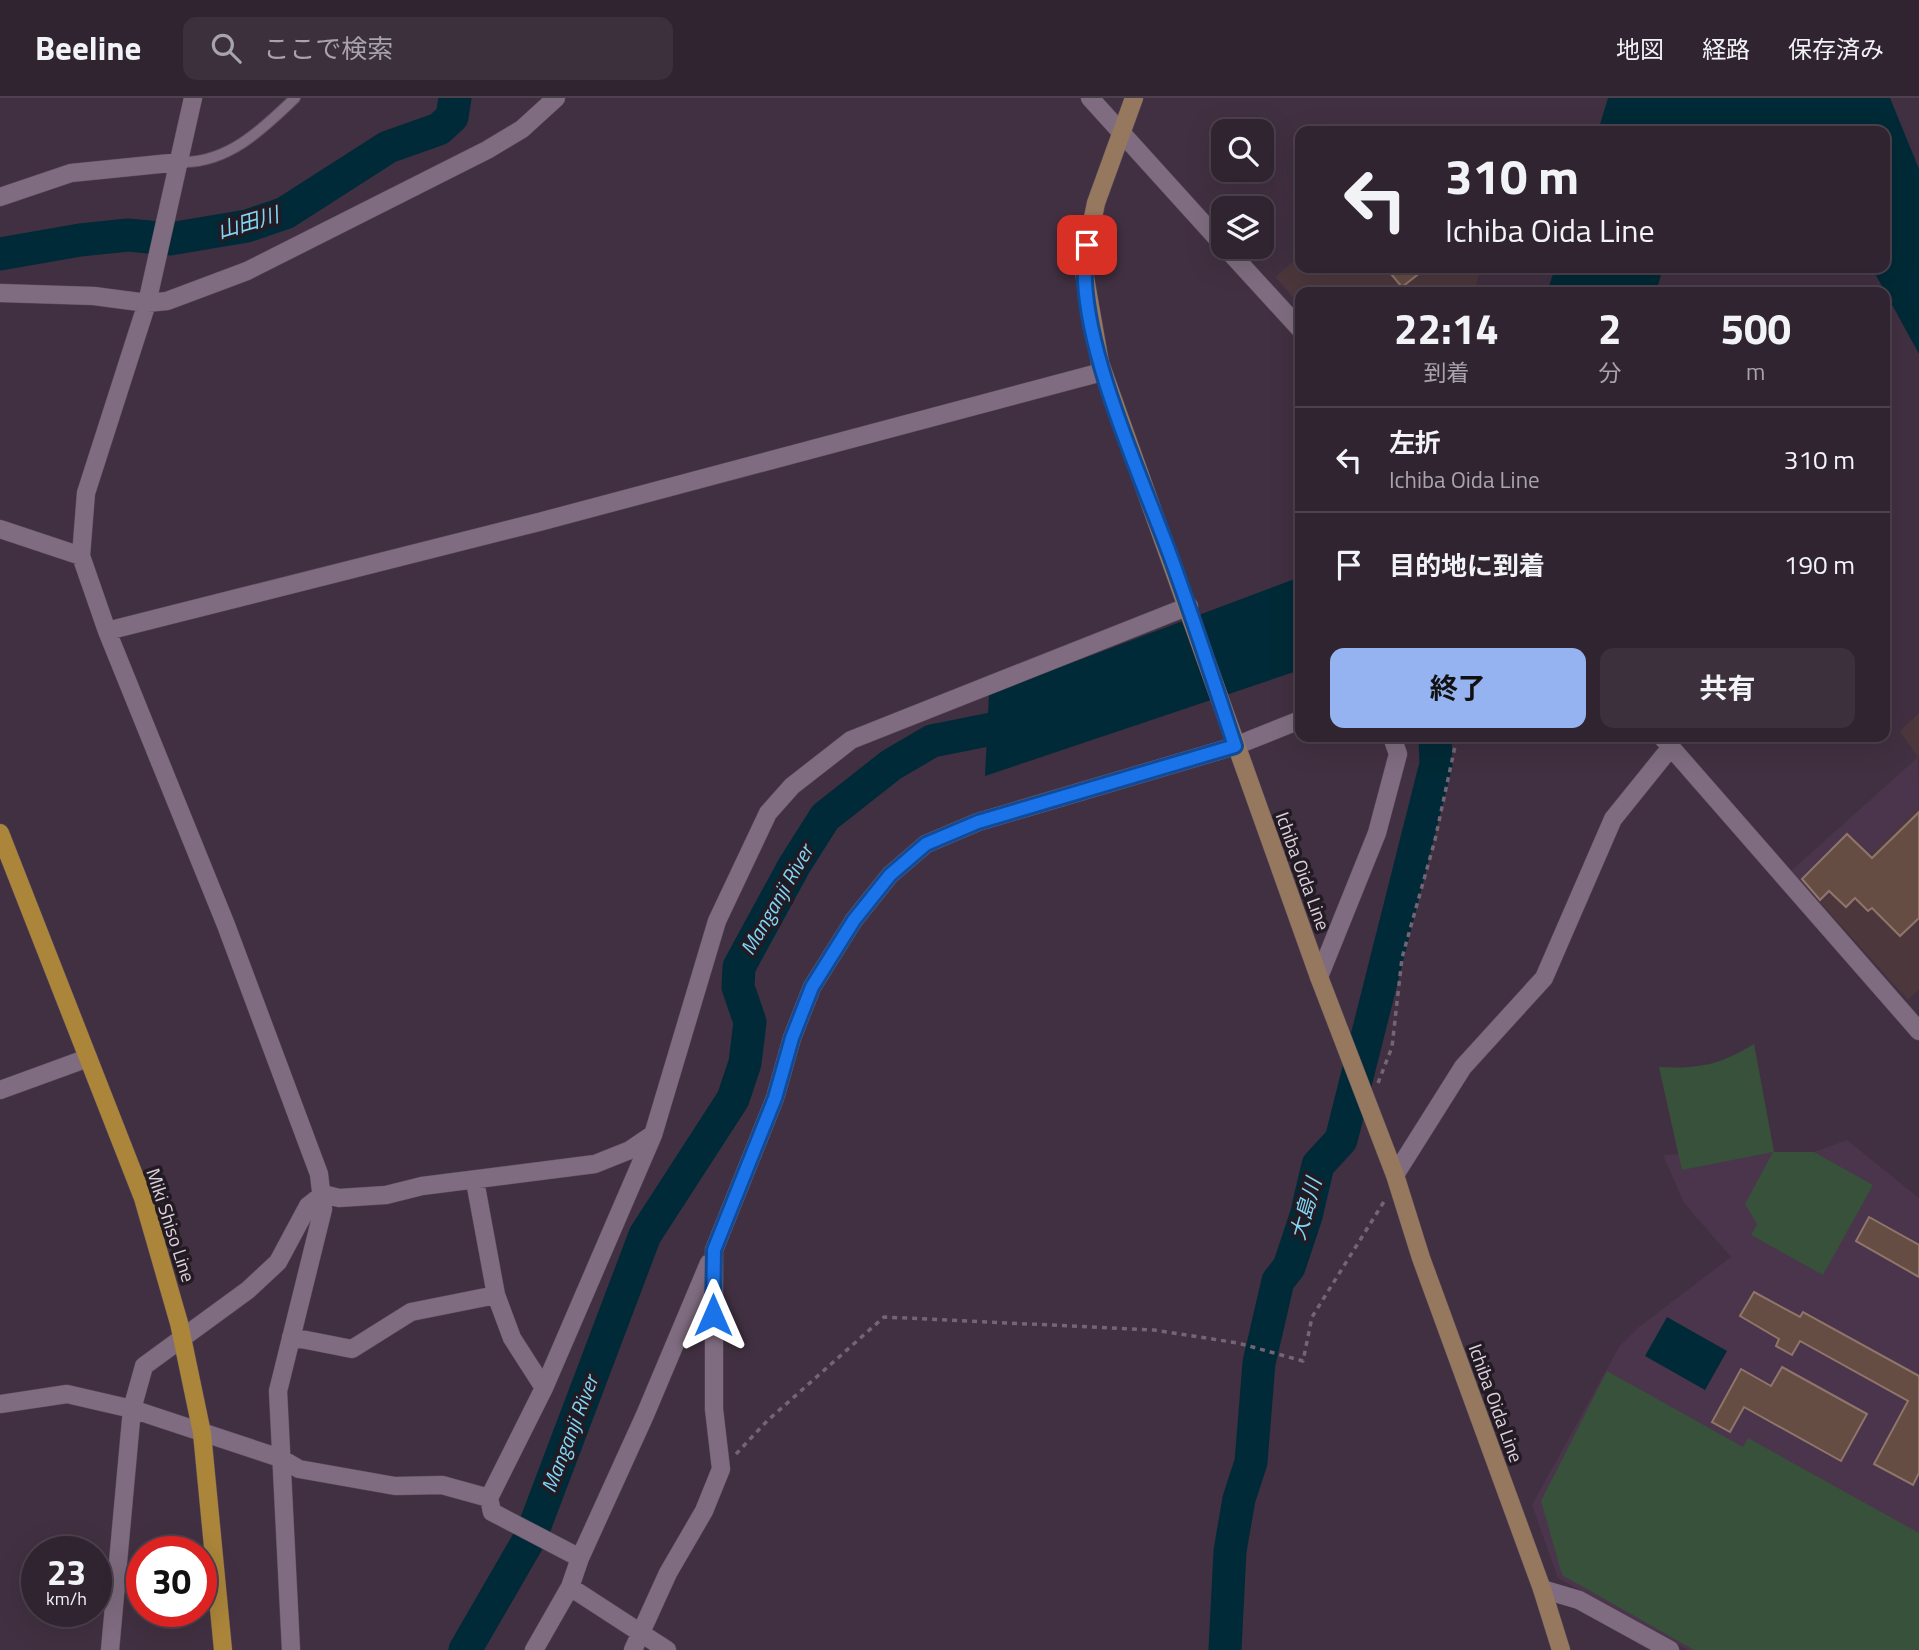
<!DOCTYPE html>
<html lang="ja">
<head>
<meta charset="utf-8">
<style>
  :root { --surface:#312431; --page:#3d303d; --text:#f1f3f6; --muted:#a8a4ab; --line:#4c414d; --accent:#95b2f1 }
  body { margin:0; font-family:"Titillium Web","Noto Sans JP",sans-serif; background:var(--page); color:var(--text); height:100vh; display:flex; flex-direction:column; font-size:26px; white-space:nowrap }
  * { box-sizing:border-box; margin:0 }
  p { font-size:23px; color:var(--muted) }
  .icon { flex:none; width:38px; height:38px; fill:none; stroke:currentColor; stroke-width:2; stroke-linecap:round; stroke-linejoin:round }
  .map { position:relative; flex:1; overflow:hidden }
  .side { position:absolute; left:1295px; top:189px; width:595px; height:455px; display:flex; flex-direction:column; background:var(--surface); border-radius:14px; box-shadow:0 7px 28px #0002,0 0 0 2px var(--line) }
  .side>* { flex:none }
  .top-card { position:absolute; left:1295px; top:28px; width:595px; height:147px; border-radius:14px; box-shadow:0 7px 28px #0002,0 0 0 2px var(--line); background:#312431; color:var(--text); overflow:hidden }
  .fabs { position:absolute; left:1211px; top:21px; display:grid; gap:14px }
  .fabs a { display:grid; place-items:center; width:63px; height:63px; border-radius:14px; background:var(--surface); box-shadow:0 7px 28px #0002,0 0 0 2px var(--line); font-size:35px }
  .speed { position:absolute; left:21px; top:1438px; display:flex; gap:14px; font-size:35px; font-weight:700; text-align:center }
  .speed>* { display:grid; place-content:center; width:91px; height:91px; border-radius:50%; background:var(--surface); box-shadow:0 7px 28px #0002,0 0 0 2px var(--line); line-height:1 }
  .speed small { font-size:18px; font-weight:400 }
  .speed .limit { border:10px solid #d22; background:#fff; color:#111 }
  .pin { position:absolute; display:grid; place-items:center; width:60px; height:60px; color:#fff; margin:-30px; border-radius:14px; box-shadow:0 4px 10px #0006 }
  .me { position:absolute; width:77px; margin:-38px; rotate:0deg; stroke-linejoin:round; filter:drop-shadow(0 0 5px #0008) }
  .turn { display:flex; align-items:center; gap:24px; height:147px; padding:0 35px; font-size:32px }
  .turn .icon { width:91px; height:91px; stroke-width:2.5 }
  .turn b { display:block; font-size:49px; line-height:60px }
  .eta { display:flex; justify-content:space-evenly; align-items:center; height:119px; text-align:center }
  .eta b { font-size:42px; font-weight:700; line-height:49px }
  .primary-button { display:flex; gap:14px; margin-top:auto; padding:14px 35px }
  .primary-button a { flex:1; height:80px; border-radius:14px; background:var(--accent); color:#111; font-size:28px; font-weight:700; line-height:80px; text-align:center }
  .primary-button a+a { background:var(--page); color:var(--text) }
  ul { padding:0; list-style:none }
  li { display:flex; align-items:center; gap:21px; height:105px; padding:0 35px; border-top:2px solid var(--line) }
  li div { flex:1 }
  li b { display:block; font-size:26px }
  li em { font-style:normal }
  header { display:flex; align-items:center; gap:42px; box-sizing:border-box; height:98px; padding:0 35px; background:var(--surface); border-bottom:2px solid var(--line) }
  header strong { font-size:33px }
  nav { display:flex; gap:38px; margin-inline-start:auto; font-size:24px }
  .search { width:490px; height:63px; background:var(--page); display:flex; align-items:center; gap:18px; box-sizing:border-box; padding:0 24px; border-radius:14px; color:var(--muted); font-size:26px }
  .map>svg:first-child { display:block }
</style>
</head>
<body>
<header>
<strong>Beeline</strong>
<div class="search"><svg class="icon" aria-label="search" viewBox="0 0 24 24"><circle cx="10" cy="10" r="6"/><path d="M15 15l6 6"/></svg>ここで検索</div>
<nav><a>地図</a><a>経路</a><a>保存済み</a></nav>
</header>
<div class="map">
<svg width="1919" height="1552" viewBox="0 0 1919 1552">
  <rect width="100%" height="100%" fill="#413041"/>
  <path fill="#4b354c" d="M1918,659L1919,709L1821,805L1791,773Z
    M1754,946L1774,1054H1814L1847,1042L1919,1100V1552H1688L1558,1480L1532,1407L1619,1249L1639,1229L1731,1159L1684,1105L1663,1057L1678,1056L1659,969L1692,971L1719,965Z"/>
  <path fill="#4c383c" d="M1300,158V170H1480L1475,194H1300V207L1275,179Z
    M1919,615V661L1900,633Z
    M1919,709V891L1908,902L1821,805Z"/>
  <path fill="#37513a" d="M1754,946L1774,1054H1814L1873,1087L1823,1177L1751,1137L1757,1126L1745,1106L1773,1054L1682,1072L1659,969C1700,971 1719,967 1754,946Z
    M1607,1273L1743,1349L1748,1340L1919,1435V1552H1694L1562,1477L1541,1403Z"/>
  <path fill="#002a37" d="M1608,0H1890L1919,71V256L1872,170H1885V33H1598Z
    M1555,170H1663L1656,194H1547Z
    M1300,479V572L985,678L989,596Z
    M1667,1219L1727,1253L1705,1292L1645,1258Z"/>
  <g fill="none" stroke-linecap="round" stroke-linejoin="round">
    <path stroke="#002a37" stroke-width="33" d="M0,156L80,142L128,137L170,141L247,128L285,115L388,49L439,31L452,19L455,0
      M465,1552L531,1438L645,1137L733,1001L745,965L750,924L738,889L739,869L794,768L825,719L891,667L932,643L997,630L1033,635
      M1225,1552L1230,1453L1239,1401L1251,1364L1259,1265L1278,1183L1289,1169L1306,1118L1318,1067L1341,1042L1436,666L1435,639"/>
  </g>
  <path fill="#664d44" stroke="#90756b" stroke-width="2" d="M1386,170H1426L1402,189Z
    M1919,714V820L1900,838L1872,810L1868,813L1855,800L1846,809L1829,793L1820,802L1802,781L1847,736L1872,760Z
    M1869,1119L1919,1147V1179L1856,1143Z
    M1754,1194L1800,1219L1803,1214L1919,1278V1375L1913,1387L1874,1366L1908,1303L1800,1243L1792,1257L1776,1248L1779,1241L1740,1218Z
    M1782,1269L1867,1316L1841,1363L1744,1309L1730,1334L1712,1324L1741,1271L1771,1288Z"/>
  <g fill="none" stroke-linecap="round" stroke-linejoin="round">
    <defs>
      <path id="service" d="M180,64C227,66 263,31 295,0"/>
      <path id="minor" d="M193,0L147,205L86,395L81,458L107,533L226,827L319,1076L323,1111L278,1293L291,1552
        M1090,0L1223,147
        M0,99L71,75L180,64
        M1225,149L1300,231
        M0,195L94,198L147,205L167,203L247,173L487,52L522,31L556,0
        M0,431L81,458
        M107,533L539,424L1102,274
        M1662,639L1919,933
        M1319,879L1377,735L1398,656L1392,639
        M0,992L88,960
        M1395,1077L1463,969L1544,880L1613,721L1671,649
        M475,1083L496,1197L512,1240L544,1290
        M291,1239L352,1251L411,1214L496,1197
        M0,1306L67,1296L132,1311L280,1360L299,1371L395,1388L442,1387L489,1400L492,1414L580,1460
        M489,1400L544,1290L653,1037L717,823L768,715L792,688L851,642L1189,508
        M570,1489L667,1552
        M1542,1491L1579,1502L1670,1552
        M110,1552L132,1311L144,1268L248,1192L278,1164L308,1108L323,1096L339,1100L386,1097L422,1088L595,1066L630,1052L652,1037
        M534,1552L570,1489L580,1460L645,1317L709,1165
        M633,1552L668,1475L704,1413L721,1371L714,1311V1152L775,1000L792,940L812,889L854,822L890,777L926,746L978,724L1235,648L1300,622"/>
      <path id="secondary" d="M1134,0L1096,105L1083,168L1100,265L1319,879L1395,1077L1421,1160L1542,1491L1561,1552"/>
      <path id="primary" d="M0,735L143,1100L179,1225L202,1335L223,1552"/>
    </defs>
    <use href="#service" stroke="#5d4e5d" stroke-width="12"/>
    <use href="#minor" stroke="#5d4e5d" stroke-width="19"/>
    <use href="#secondary" stroke="#5d4e5d" stroke-width="19"/>
    <use href="#primary" stroke="#5d4e5d" stroke-width="19"/>
    <path stroke="#746574" stroke-width="3.5" stroke-dasharray="5 5" stroke-linecap="butt" d="M1378,985L1392,949L1402,860L1435,742L1457,639
      M736,1356L767,1323L884,1219L1154,1232L1238,1245L1303,1263L1312,1219L1385,1102"/>
    <use href="#service" stroke="#7f6c80" stroke-width="10"/>
    <use href="#minor" stroke="#7f6c80" stroke-width="18"/>
    <use href="#secondary" stroke="#95785d" stroke-width="18"/>
    <use href="#primary" stroke="#aa853a" stroke-width="18"/>
  </g>
  <g fill="none" stroke-linecap="round" stroke-linejoin="round">
    <defs>
      <path id="route" d="M713,1217L714,1152L775,1000L792,940L812,889L854,822L890,777L926,746L978,724L1235,648C1214,584 1193,520 1170,457C1141,377 1071,228 1087,147"/>
    </defs>
    <use href="#route" stroke="#114b97" stroke-width="18"/>
    <use href="#route" stroke="#1a73e8" stroke-width="12"/>
  </g>
  <g text-anchor="middle" stroke-width="7" stroke-linejoin="round" paint-order="stroke">
    <g font-size="19" fill="#dbd0db" stroke="#231b23">
      <text transform="translate(1303 773) rotate(70)" y="7">Ichiba Oida Line</text>
      <text transform="translate(171 1127) rotate(72)" y="7">Miki Shiso Line</text>
      <text transform="translate(1496 1305) rotate(70)" y="7">Ichiba Oida Line</text>
    </g>
    <g font-size="21" font-style="italic" fill="#81d5f5" stroke="#231b23">
      <text transform="translate(248 125) rotate(-16)" y="7">山田川</text>
      <text transform="translate(777 802) rotate(-60)" y="7">Manganji River</text>
      <text transform="translate(1306 1111) rotate(-74)" y="7">大島川</text>
      <text transform="translate(570 1336) rotate(-69)" y="7">Manganji River</text>
    </g>
  </g>
</svg>
<div class="fabs">
<a><svg class="icon" aria-label="search" viewBox="0 0 24 24"><circle cx="10" cy="10" r="6"/><path d="M15 15l6 6"/></svg></a>
<a><svg class="icon" aria-label="layers" viewBox="0 0 24 24"><path d="M12 4l9 5-9 5-9-5zM3 14l9 5 9-5"/></svg></a>
</div>
<div class="speed"><div>23<small>km/h</small></div><div class="limit">30</div></div>
<div class="pin" style="left:1087px;top:147px;background:#d93025"><svg class="icon" aria-label="arrive" viewBox="0 0 24 24"><path d="M6 21V4h12l-3 4 3 4H6"/></svg></div>
<svg class="me" style="left:713px;top:1217px" viewBox="-20 -20 40 40"><path d="M0-17L14 15 0 8-14 15z" fill="#1a73e8" stroke="#fff" stroke-width="4"/></svg>
<div class="top-card">
<div class="turn"><svg class="icon" aria-label="left" viewBox="0 0 24 24"><path d="M17 20v-9H6M10 6l-5 5 5 5"/></svg><div><b>310 m</b>Ichiba Oida Line</div></div>
</div>
<section class="side">
<div class="eta">
<div><b>22:14</b><p>到着</p></div>
<div><b>2</b><p>分</p></div>
<div><b>500</b><p>m</p></div>
</div>
<ul>
<li><svg class="icon" aria-label="left" viewBox="0 0 24 24"><path d="M17 20v-9H6M10 6l-5 5 5 5"/></svg><div><b>左折</b><p>Ichiba Oida Line</p></div><em>310 m</em></li>
<li><svg class="icon" aria-label="arrive" viewBox="0 0 24 24"><path d="M6 21V4h12l-3 4 3 4H6"/></svg><div><b>目的地に到着</b></div><em>190 m</em></li>
</ul>
<div class="primary-button"><a>終了</a><a>共有</a></div>
</section>
</div>
</body>
</html>
